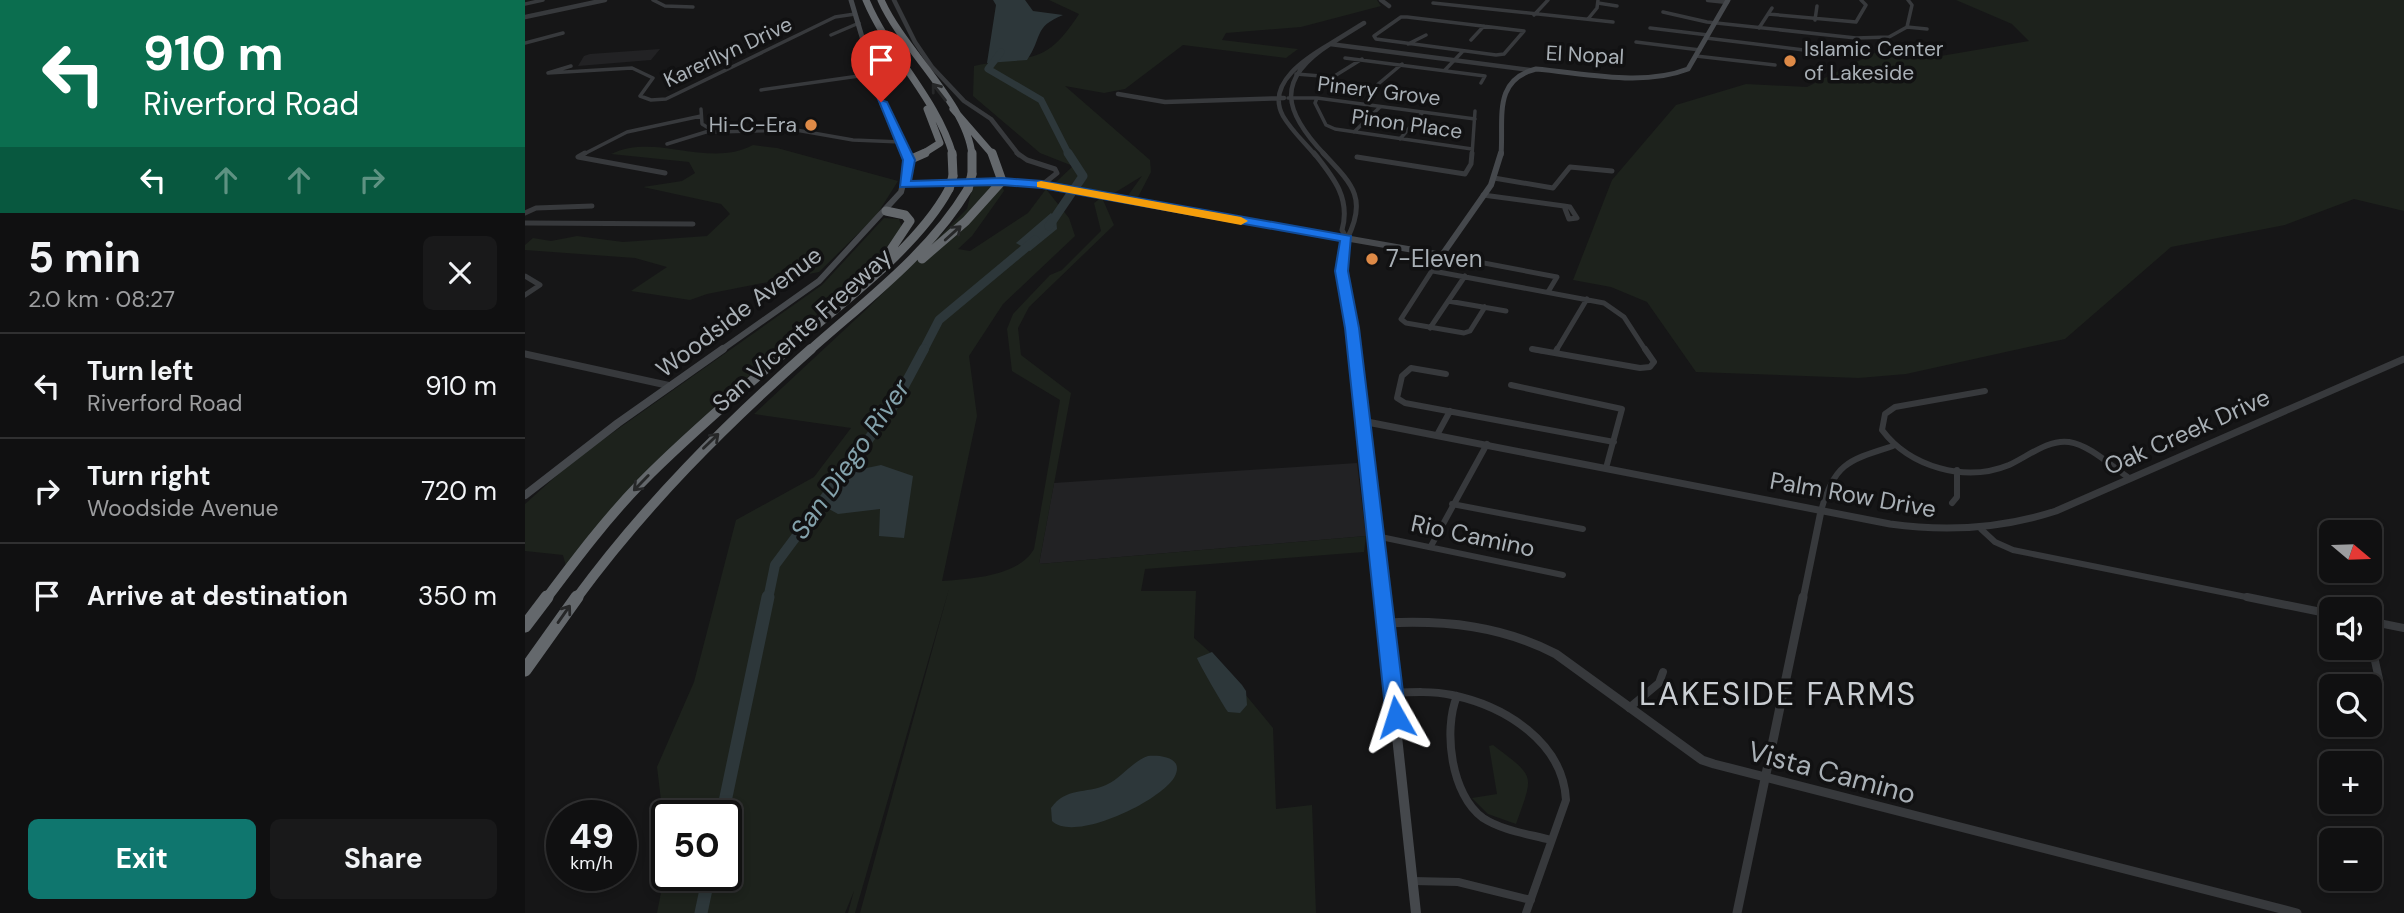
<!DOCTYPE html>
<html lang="en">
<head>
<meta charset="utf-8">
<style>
  :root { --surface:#101011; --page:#19191a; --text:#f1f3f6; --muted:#9c9d9f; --line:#303031; --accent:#0f766e }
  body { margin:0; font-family:"DM Sans",sans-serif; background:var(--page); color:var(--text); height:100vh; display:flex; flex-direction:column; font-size:26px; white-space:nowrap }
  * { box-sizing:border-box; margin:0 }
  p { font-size:23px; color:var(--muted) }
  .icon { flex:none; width:38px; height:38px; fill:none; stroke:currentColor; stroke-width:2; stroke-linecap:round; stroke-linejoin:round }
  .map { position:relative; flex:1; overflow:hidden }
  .sheet { display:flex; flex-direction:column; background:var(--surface); width:525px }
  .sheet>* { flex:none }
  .top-card { background:#0b6e4f; color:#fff; overflow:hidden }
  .needle { width:46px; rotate:109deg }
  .fabs { position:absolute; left:1794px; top:520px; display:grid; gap:14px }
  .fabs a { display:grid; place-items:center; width:63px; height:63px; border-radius:10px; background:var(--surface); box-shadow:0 4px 10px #0003,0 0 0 2px var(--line); font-size:35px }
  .speed { position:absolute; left:21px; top:800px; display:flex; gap:14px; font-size:35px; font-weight:700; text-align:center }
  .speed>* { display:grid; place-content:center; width:91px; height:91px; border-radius:50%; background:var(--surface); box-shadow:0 4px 10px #0003,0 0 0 2px var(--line); line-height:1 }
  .speed small { font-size:18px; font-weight:400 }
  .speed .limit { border:4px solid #111; border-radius:10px; background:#fff; color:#111 }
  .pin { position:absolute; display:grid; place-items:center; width:60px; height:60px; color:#fff; margin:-72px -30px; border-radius:50% 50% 50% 0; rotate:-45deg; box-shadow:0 0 7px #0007 }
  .pin .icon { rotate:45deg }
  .me { position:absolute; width:77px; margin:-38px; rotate:354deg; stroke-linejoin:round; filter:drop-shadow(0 0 5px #0008) }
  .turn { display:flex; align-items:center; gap:24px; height:147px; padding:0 28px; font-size:32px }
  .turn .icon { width:91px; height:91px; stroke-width:2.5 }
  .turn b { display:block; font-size:49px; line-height:60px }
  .lanes { display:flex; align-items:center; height:66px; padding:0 28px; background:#0003; justify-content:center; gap:35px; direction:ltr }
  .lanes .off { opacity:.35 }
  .round { display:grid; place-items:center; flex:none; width:74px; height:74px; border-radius:10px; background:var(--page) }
  .summary { display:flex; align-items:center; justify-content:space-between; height:119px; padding:0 28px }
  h1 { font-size:42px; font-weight:700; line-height:52px }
  .cta { display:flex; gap:14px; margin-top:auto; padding:14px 28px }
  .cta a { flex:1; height:80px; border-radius:10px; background:var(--accent); color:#fff; font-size:28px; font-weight:700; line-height:80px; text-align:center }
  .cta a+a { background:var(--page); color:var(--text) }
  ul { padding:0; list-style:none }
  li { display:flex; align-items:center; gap:21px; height:105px; padding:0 28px; border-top:2px solid var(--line) }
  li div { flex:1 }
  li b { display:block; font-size:26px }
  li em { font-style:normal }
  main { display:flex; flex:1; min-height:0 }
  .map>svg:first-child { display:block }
</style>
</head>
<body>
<main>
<section class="sheet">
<div class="top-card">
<div class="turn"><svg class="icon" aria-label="left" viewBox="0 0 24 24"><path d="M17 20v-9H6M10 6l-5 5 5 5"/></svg><div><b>910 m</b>Riverford Road</div></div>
<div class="lanes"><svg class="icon" aria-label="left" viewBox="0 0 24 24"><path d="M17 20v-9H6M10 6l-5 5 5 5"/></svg><svg class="icon off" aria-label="ahead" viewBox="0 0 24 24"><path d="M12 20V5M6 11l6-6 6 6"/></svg><svg class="icon off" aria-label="ahead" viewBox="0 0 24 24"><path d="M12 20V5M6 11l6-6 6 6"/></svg><svg class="icon off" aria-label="right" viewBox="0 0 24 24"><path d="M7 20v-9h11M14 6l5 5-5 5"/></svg></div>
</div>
<div class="summary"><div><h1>5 min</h1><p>2.0 km · 08:27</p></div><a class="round"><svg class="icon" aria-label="close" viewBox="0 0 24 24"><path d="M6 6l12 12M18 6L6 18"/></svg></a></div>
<ul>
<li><svg class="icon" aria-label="left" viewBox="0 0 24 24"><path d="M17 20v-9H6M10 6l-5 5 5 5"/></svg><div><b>Turn left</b><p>Riverford Road</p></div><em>910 m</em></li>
<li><svg class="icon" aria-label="right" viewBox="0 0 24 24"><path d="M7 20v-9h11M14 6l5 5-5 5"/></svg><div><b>Turn right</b><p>Woodside Avenue</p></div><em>720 m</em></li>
<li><svg class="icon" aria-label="arrive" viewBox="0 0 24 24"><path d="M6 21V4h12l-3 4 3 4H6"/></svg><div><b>Arrive at destination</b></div><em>350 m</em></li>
</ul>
<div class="cta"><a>Exit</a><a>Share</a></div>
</section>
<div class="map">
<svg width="1879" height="913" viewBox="0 0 1879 913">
  <rect width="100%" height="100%" fill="#161617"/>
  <path fill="#222224" d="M135,49L126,60L53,66L59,56L65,54Z
    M832,463L841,536L514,564L529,483Z"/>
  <path fill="#1d221c" d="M524,0H852L856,6L776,27L701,33L697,40L773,49L761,58L658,45L600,89L579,93L540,86L625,160L626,172L613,197H605L604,194L617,176L578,200L589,225L504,307L493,328L496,355L546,393L514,564L841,536L839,552L620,569L616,591H671L669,638L687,654L748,728L751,809L787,805L791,913H335L424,589L330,913H323L329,891L320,913H132L142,862V875H201V816H142V850L132,767L169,682L211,520L289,477L326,428L229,414L345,306L442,209L448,184L476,183L479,191L447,236L433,249L445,251L503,213L521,189L544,218L550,236L478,304L444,356L452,416L417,581C446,579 494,576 509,549L535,400L487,371L482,329L488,314L525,275L537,270L576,231L569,203L584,192L530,183L548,166L515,153L448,96L449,66C506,54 519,68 554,14Z
    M1431,0H1879V211L1829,199L1760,225L1646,247L1540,339L1381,374L1334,378L1171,372L1122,302L1086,287L1048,280L1087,180L1151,105L1221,84L1282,87L1349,53L1404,58L1504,41L1487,24Z
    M228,145L252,148L373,181L351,216L294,272L182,294L165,300L106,291L142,267L110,258L0,250V245L8,238L26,241L52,236L98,242L182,236L205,214L196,204L118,187L157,181L170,173L164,162L86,154C132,132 182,169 228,145Z
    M359,218L374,219L377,228L346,266L162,432L41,566L38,555L0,551V504L49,460L297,285Z
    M968,745C1011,778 1009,773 991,824L963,814L947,798L972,794L964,746Z"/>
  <path fill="#2d373a" d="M468,0H500L508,11L538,15C508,27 518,37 502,60L462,63L471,5Z
    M526,213L531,218L532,229L505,251L491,243Z
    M356,465L388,476L379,538L354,536L355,509L313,514L295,504L318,473Z
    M687,652L717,685L721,691L722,705L715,713L703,712C699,707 673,662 672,658Z
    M623,756C635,755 659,757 650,776C637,801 549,843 527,821L526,808C541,787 561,794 581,785C597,778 606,762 623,756Z"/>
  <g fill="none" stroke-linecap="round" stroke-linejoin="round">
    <path stroke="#2d373a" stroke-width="7" d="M476,52L463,69L516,100L544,155"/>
    <path stroke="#2d373a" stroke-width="9" d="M524,226L558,176L543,153
      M398,351L414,320L510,240"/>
    <path stroke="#2d373a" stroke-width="10" d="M243,599L250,565L369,405L399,349"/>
    <path stroke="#2d373a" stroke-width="13" d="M197,816L243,597
      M176,913L184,875"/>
    <path stroke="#37393c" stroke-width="3.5" d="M128,0L140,6L168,7
      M908,3L1088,22
      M1073,3L1092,6
      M0,4L18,0
      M1138,12L1182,22L1331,38L1364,37L1382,27L1402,29
      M1243,14L1331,22L1341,5L1336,0
      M1009,15L1023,0
      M876,17H882L999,31L979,54L971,55L851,39L849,36Z
      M1063,19L1072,8L1073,0
      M1290,20L1292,6
      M1382,27L1387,5L1383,0
      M1125,28L1183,35
      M1234,28L1247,8
      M306,35L334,23
      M1181,38L1295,52
      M946,40L959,26
      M1111,42L1175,50
      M0,43L38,33
      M883,44L901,35
      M1171,56L1250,65
      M820,58L960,76L956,83
      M46,66L23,73L107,68L128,78L115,96L126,100L141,99L310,17L330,14
      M920,70L938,51
      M771,74L808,77L837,59
      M852,85L877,64
      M236,90L348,74
      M763,98H792L950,119
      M792,98L790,103L801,125L810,129L947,149
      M176,109L177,124L190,132L271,130L328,140L376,142
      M829,132L855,107
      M875,139L898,112
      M142,144L184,131
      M57,155L102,132L176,116
      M947,155L950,111"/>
    <path stroke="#37393c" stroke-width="5" d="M60,153L53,157L140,173
      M832,157L940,174L946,164L947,153
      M969,178L1028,188L1045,167L1087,171
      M958,195L1039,206
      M1039,206L1045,207L1052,218L1044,219Z
      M0,213L11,208L67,206
      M0,223L168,224
      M908,271L1079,303L1099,317L1121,351
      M0,276L15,285L0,295
      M923,301L981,311
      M960,307L945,331L939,333L881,323L876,319L917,255L1032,277L1023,292
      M905,328L940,276
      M1007,349L1017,351
      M1031,351L1062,299"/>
    <path stroke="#37393c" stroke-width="6" d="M1007,349L1115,368L1125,367L1129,362L1120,349
      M1030,353L1032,349
      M921,374L886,368L877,376L872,398L880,403L1089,442
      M986,385L1097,409L1081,468
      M1460,391L1370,407L1360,414L1357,430C1385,467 1440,483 1484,465C1502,457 1523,439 1544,442C1565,445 1587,467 1604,478
      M912,435L925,411
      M1427,503L1432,497V470
      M927,504L1058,529
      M1296,511C1309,463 1324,460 1368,446
      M1456,529L1470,542L1488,550L1731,599
      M851,536L1038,575
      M906,546L962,444"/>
    <path stroke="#37393c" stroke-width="8" d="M1722,597L1806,614
      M1844,621L1879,628
      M1842,686L1854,679L1844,634
      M868,693C888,692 908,691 927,695C980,706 1038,742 1041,800L1001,913
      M932,696C918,730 926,795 958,818C978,831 1004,834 1026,840
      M1104,708L1134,683L1138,672
      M888,881L933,882L1006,900"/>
    <path stroke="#37393c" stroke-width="4.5" d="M369,0L390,42L407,67L439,101L466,119L494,155
      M856,0L864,6
      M1183,0L1202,2
      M0,17L80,0
      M805,44L1005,70
      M805,44L839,23
      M593,94L640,102L759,98
      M790,155C780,143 766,130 758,116C740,83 783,57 805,44
      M800,155C759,112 749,80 805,44"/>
    <path stroke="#37393c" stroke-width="5" d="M492,153L502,160L530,169L532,173L517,185
      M789,153C808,177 826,198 817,230L822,239C843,198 827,184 798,153"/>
    <path stroke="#37393c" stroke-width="7" d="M0,354L146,386
      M837,421L1365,524C1422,532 1476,529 1531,511L1879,359
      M1278,599L1296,511"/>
    <path stroke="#37393c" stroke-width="9" d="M861,623C921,620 977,626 1031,654L1177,760L1189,764L1772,913
      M1212,913L1278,597"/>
    <path stroke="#45484c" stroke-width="5" d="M326,0L357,104L382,155
      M976,155C979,119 967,80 1011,69C1059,73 1117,87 1163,69L1203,0"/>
    <path stroke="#45484c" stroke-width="6" d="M379,184L477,181L517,185L917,255L966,185L976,153
      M822,239L817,270L830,351
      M195,351L294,281L376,192L384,160L381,153"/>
    <path stroke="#45484c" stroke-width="8" d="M829,349L857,599
      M0,495L93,423L198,349"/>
    <path stroke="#45484c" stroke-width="10" d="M857,597L891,913"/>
    <path stroke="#64686c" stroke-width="7" d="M341,0C364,55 411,97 428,155
      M356,0C378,50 442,104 447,155
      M428,109L468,155
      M396,155L415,143L402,109"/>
    <path stroke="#64686c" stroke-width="9" d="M427,153L428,176
      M447,153V174
      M384,160L400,153
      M361,211L380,215L385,221L363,254
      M397,259L441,221L477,181L467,153
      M261,351C313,305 392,249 424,189
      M284,351C340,301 404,254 443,189"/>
    <path stroke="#64686c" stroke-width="10" d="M21,599C51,559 81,519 116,483C163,435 214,393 263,349
      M51,599C120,505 199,426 286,349"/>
    <path stroke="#64686c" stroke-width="13" d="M0,626L22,597
      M0,670L52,597"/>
    <path stroke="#64686c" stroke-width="9" d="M424,189L428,176
      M443,189L447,174"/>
  </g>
  <defs><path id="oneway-shaft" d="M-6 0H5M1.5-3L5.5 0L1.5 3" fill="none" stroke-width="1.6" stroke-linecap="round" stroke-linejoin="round" transform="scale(1.75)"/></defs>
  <g stroke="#262728">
    <use href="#oneway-shaft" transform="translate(414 92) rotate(-128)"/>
    <use href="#oneway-shaft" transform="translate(428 233) rotate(-42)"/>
    <use href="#oneway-shaft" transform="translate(186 441) rotate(-44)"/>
    <use href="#oneway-shaft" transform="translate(116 483) rotate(134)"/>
    <use href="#oneway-shaft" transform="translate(39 614) rotate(-55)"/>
  </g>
  <path fill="#1a73e8" stroke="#114b97" stroke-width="2" d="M353,99L362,102L390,160L386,181L477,178L517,181L826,236L823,271L834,328L881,717L878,722H864L861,717L820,328L810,271L815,241L517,188L477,185L375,187L378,160Z"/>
  <path fill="#f59e0b" d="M516,181L716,217L723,221L716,225L512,187V182Z"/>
  <g fill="#de8a47" stroke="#111112" stroke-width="2.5">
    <circle cx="1265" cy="61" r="7"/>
    <circle cx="286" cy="125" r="7"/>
    <circle cx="847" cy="259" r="7"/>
  </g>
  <g text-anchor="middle" stroke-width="7" stroke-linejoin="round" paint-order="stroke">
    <g font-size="21" fill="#a9b0b6" stroke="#111112" text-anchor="start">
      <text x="1279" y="56">Islamic Center<tspan x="1279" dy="24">of Lakeside</tspan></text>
      <text x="272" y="132" text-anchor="end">Hi-C-Era</text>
    </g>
    <g font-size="21" fill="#a9b0b6" stroke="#111112">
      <text transform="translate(203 52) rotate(-25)" y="7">Karerllyn Drive</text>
      <text transform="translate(1060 55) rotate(3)" y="7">El Nopal</text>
      <text transform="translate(854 91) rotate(7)" y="7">Pinery Grove</text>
      <text transform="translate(882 124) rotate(8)" y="7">Pinon Place</text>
    </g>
    <g font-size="24" fill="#a9b0b6" stroke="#111112" text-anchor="start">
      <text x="861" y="267">7-Eleven</text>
    </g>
    <g font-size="24" fill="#a9b0b6" stroke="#111112">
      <text transform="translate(214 312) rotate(-37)" y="8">Woodside Avenue</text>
      <text transform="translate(277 330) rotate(-42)" y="8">San Vicente Freeway</text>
      <text transform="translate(1662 432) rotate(-24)" y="8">Oak Creek Drive</text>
      <text transform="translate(1328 495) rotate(10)" y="8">Palm Row Drive</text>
      <text transform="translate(948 536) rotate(12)" y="8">Rio Camino</text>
    </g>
    <g font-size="26" font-style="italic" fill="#84a3ad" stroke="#111112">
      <text transform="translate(325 459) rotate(-55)" y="9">San Diego River</text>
    </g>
    <g font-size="28" fill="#a9b0b6" stroke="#111112">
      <text transform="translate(1307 772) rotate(15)" y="10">Vista Camino</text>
    </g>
    <g font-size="32" letter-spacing="2" fill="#caced3" stroke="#111112">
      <text x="1253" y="705">LAKESIDE FARMS</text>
    </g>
  </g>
</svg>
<div class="fabs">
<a><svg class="needle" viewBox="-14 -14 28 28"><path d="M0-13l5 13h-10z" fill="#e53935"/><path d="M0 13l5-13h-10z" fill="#9c9d9f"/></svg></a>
<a><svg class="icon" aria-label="sound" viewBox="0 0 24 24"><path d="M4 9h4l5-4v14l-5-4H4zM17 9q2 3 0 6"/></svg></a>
<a><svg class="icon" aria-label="search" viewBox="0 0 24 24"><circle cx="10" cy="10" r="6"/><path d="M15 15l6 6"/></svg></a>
<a>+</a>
<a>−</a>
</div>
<div class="speed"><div>49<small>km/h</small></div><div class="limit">50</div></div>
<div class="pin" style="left:356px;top:102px;background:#d93025"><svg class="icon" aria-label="arrive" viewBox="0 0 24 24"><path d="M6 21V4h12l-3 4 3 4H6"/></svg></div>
<svg class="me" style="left:871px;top:717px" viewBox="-20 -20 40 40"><path d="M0-17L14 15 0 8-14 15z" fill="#1a73e8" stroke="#fff" stroke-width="4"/></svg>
</div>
</main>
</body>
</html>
